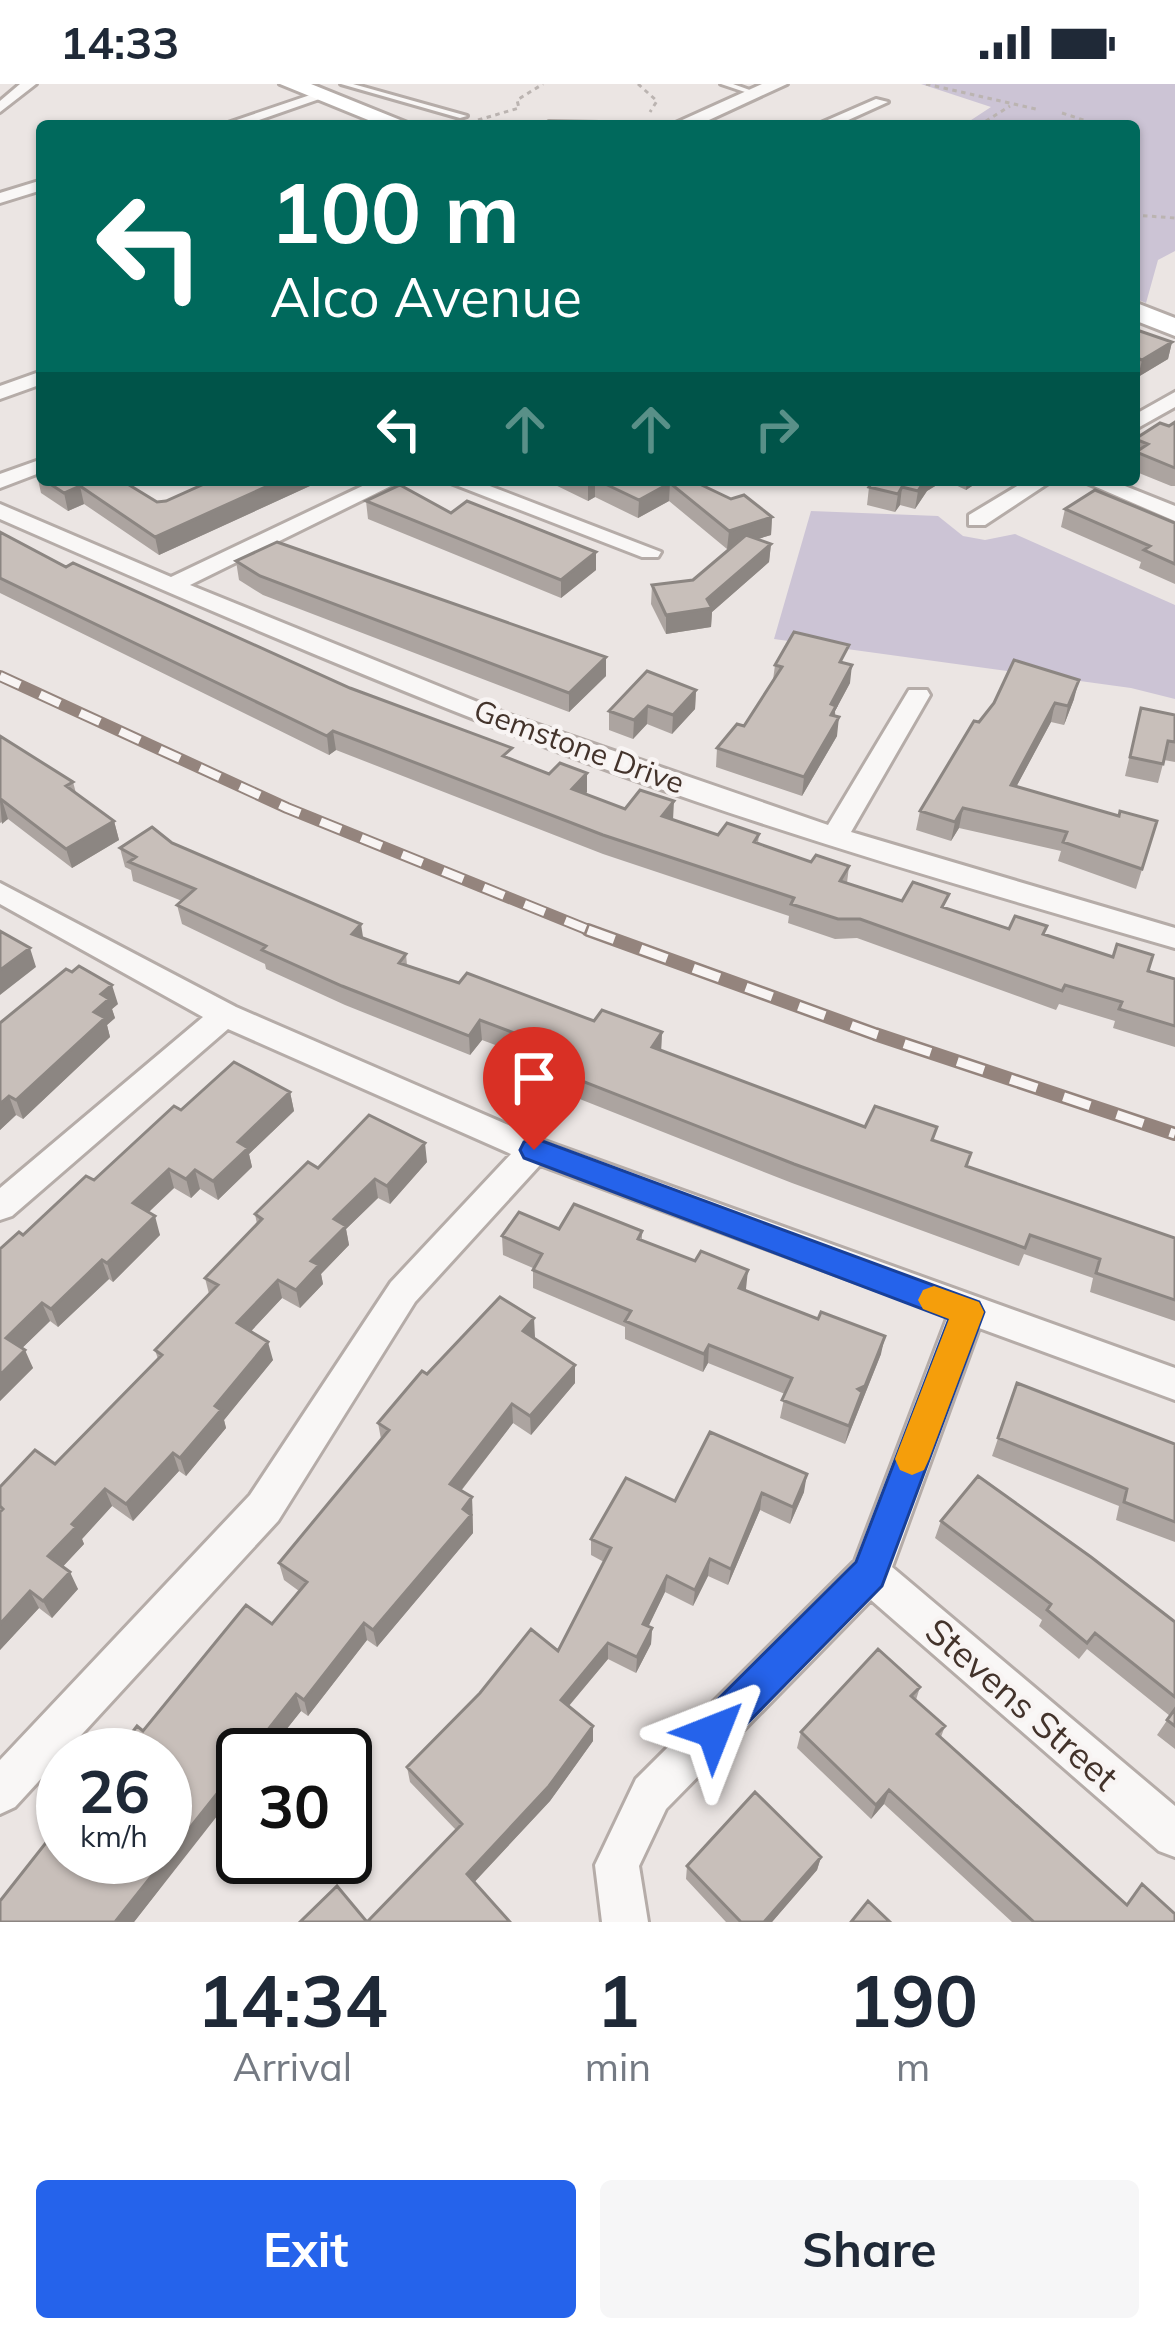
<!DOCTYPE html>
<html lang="en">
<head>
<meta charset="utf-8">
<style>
  :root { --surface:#fff; --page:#f6f6f7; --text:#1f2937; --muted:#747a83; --accent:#2563eb }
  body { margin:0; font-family:Mulish,sans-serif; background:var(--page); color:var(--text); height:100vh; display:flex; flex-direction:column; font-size:45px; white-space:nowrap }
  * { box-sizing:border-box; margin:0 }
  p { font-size:39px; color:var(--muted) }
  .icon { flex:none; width:66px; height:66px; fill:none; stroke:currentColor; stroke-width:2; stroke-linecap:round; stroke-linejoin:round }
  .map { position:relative; height:1838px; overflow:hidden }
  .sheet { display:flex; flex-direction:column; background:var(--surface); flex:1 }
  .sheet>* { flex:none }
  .top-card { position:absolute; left:36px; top:36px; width:1104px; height:366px; border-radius:12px; box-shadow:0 3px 9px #0004; background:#00695c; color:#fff; overflow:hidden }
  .speed { position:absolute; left:36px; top:1644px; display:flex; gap:24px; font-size:60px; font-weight:700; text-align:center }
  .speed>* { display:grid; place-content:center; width:156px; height:156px; border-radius:50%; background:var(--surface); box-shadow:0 3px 9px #0004; line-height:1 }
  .speed small { font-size:30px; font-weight:400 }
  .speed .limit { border:6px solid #111; border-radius:18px; background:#fff; color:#111 }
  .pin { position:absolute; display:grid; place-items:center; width:102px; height:102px; color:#fff; margin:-123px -51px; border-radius:50% 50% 50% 0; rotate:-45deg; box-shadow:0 0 12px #0007 }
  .pin .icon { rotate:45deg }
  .me { position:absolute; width:132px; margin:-66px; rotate:45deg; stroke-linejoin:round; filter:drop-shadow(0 0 9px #0008) }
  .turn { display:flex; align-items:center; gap:42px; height:252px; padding:0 36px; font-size:54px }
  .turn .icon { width:156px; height:156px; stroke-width:2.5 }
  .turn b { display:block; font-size:84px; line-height:102px }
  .lanes { display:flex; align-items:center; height:114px; padding:0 36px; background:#0003; justify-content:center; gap:60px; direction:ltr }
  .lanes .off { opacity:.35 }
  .eta { display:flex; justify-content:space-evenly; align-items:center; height:204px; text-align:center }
  .eta b { font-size:72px; font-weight:700; line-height:84px }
  .button { display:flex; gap:24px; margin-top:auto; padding:24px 36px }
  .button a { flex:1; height:138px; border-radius:12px; background:var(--accent); color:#fff; font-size:48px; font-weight:700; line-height:138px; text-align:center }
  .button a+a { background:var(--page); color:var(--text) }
  .status { display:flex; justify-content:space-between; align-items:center; height:84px; padding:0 60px; background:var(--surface); direction:ltr }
  .status svg { height:33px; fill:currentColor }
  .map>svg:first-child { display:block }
</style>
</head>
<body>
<div class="status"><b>14:33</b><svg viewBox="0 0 49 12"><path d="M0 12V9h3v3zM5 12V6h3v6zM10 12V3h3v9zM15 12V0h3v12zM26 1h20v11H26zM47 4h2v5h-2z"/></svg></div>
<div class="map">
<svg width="1175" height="1838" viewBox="0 0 1175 1838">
  <rect width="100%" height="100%" fill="#ebe5e3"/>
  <path fill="#ccc4d5" d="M921,0H1175V167L1158,176L1146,219L1134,214V42H962L991,23Z
    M811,427L938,432L963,452L985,456L1015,450L1175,521V615L1131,604L774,555Z"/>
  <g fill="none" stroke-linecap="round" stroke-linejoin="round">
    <defs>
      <path id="service" d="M341,0H353L467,32L460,34Z
        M721,0H733L758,9L754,11Z
        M549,38L650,40L654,42H551Z"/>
      <path id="minor" d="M20,0H36L0,28V17Z
        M316,9L328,12L242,42H219Z
        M876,15L888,18L835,42H814Z
        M42,96V106L0,119V109Z
        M42,287V300L0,315V302Z
        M1175,308V323L1134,346V331Z
        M42,375V388L0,404V390Z
        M375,396H403L190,501L507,630L828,741L909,606H927L930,611L851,748L1175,844V864C992,811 808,758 629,694C416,616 208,526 0,435V420L171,493Z
        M443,396H474L661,468L658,473H642Z
        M1027,396H1053L985,441H969V431Z
        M1080,396H1110L1175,422V437Z
        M0,799L236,923L545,1057L1175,1284V1316L979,1244L892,1483L1175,1722V1773L1159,1767L871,1516L666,1725L639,1782L648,1838H602L595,1781L636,1695L855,1477L948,1232L540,1081L415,1218L278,1437L15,1723L0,1730V1676L250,1411L391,1198L511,1070L228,945L12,1132L0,1136V1104L203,933L0,820Z"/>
      <path id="tertiary" d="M762,0H787L696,42H669Z"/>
      <path id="secondary" d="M280,0H311L415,42H383Z
        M1134,218L1175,234V252L1134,236Z"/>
    </defs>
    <use href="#service" stroke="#b5aca8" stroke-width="6"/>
    <use href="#minor" stroke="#b5aca8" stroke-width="6"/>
    <use href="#tertiary" stroke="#b5aca8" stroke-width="6"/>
    <use href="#secondary" stroke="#b5aca8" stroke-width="6"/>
    <path stroke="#bbb4b1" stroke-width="3" stroke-dasharray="4.5 4.5" stroke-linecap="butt" d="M638,0L657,17L650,28
      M926,0L1036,25
      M1062,29L1102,42
      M478,36L519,24L517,16L543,0
      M978,42L1010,22
      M1134,131L1175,134"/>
    <use href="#service" fill="#f9f7f6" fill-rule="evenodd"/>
    <use href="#minor" fill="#f9f7f6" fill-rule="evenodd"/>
    <use href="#tertiary" fill="#f9f7f6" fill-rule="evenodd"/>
    <use href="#secondary" fill="#fff" fill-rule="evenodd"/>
    <defs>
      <path id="rail-far1" d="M0,592L287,724L596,849"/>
      <path id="rail" d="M588,846L875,950L1175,1050"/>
    </defs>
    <use href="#rail-far1" stroke="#94847d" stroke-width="12"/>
    <use href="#rail" stroke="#94847d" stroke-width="14"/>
    <use href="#rail-far1" stroke="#f8f4f3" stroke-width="8" stroke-dasharray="22" stroke-linecap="butt"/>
    <use href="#rail" stroke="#f8f4f3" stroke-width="9" stroke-dasharray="28" stroke-linecap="butt"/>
  </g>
  <path fill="#aca4a0" d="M1134,245L1172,258L1168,275L1138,293L1134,292Z
    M1175,338V402H1171L1134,387V360L1135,355Z
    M42,389V396H121L157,418L166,417L213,396H323L159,471L84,420L68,427L41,409L37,391Z
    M545,396H691L772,433L771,451L757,455L771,460L769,478L712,528L711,543L666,550L651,520L652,501L693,496L731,464L727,465L669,417L638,434L595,413L588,417Z
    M874,396H981L966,406L945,396L927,407L915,425L900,421L895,428L867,421L869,403Z
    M366,417L451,429L596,486L561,514L368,435Z
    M1065,425L1175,439V500L1139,484L1141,478L1061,443Z
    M0,448L66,483L587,708L585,710L625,725L673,736L718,751L759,750L758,759L811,778L849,782L847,799L902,817L946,824L1009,845L1045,851L1175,895V963L1113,944L1115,937L1059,920L1056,926L857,854L835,855L788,839L789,832L603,770L336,666L329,671L0,509Z
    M236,477L606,592L569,628L263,511L239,496Z
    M847,579L850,599L835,627L837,652L802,712L716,683L717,664L744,642L773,596L775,581Z
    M696,606L695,625L672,650L647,640L633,655L609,646V627Z
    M1074,615L1064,641L1051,638L1016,703L1119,732L1157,737L1136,805L1058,777L1061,767L959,744L951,757L916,746L920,727L979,638Z
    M1141,624L1175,631V678L1164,676L1158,699L1125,692Z
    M0,652L73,698L76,709L114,737L119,756L72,784L8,735L0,739Z
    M172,759L363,854L406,870L407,881L459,899L594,937L662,948L661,966L865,1043L934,1056L971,1069L968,1082L1175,1154V1237L1090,1208L1093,1194L1024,1170L1019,1182L792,1099L514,989V968L482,956L470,971L345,921L266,885L265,880L182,840L177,821L182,817L133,797L131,786L125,783L120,764Z
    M118,920L112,925L115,934L107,941L110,953L23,1035L16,1031L0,1046V939Z
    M290,1008L294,1027L249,1070L252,1083L218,1116L200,1105L191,1114L174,1104L149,1128L160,1151L113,1198L109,1195L58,1243L50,1237L22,1264L33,1284L0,1317V1165L23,1151L181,1026Z
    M427,1078L390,1120L378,1114L346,1145L349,1161L321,1190L323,1200L300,1224L282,1214L251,1247L273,1276L224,1336L226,1344L186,1392L179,1387L133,1437L112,1422L82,1455L84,1460L62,1483L78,1505L52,1534L39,1524L0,1566V1403L55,1380L158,1275L155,1266L209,1210L205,1194L257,1140L255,1130L318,1084Z
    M559,1145L642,1147V1156L881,1270L845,1360L780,1334L785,1310L708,1279L703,1288L625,1255V1243L533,1204V1184L503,1171L502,1152Z
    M534,1234V1254L575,1299L531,1351L513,1339L461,1407L472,1413L473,1449L377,1563L367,1556L308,1632L301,1627L266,1671H243L158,1807L134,1838H0L143,1647L272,1540L299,1507L284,1496L279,1479L381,1355L378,1339L427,1290Z
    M1017,1299L1175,1360V1458L1116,1436L1119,1422L992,1372Z
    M710,1348L804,1408L790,1440L760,1426L728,1501L708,1492L693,1522L665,1508L648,1542L652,1544L651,1560L636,1589L608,1575L569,1622L593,1657L550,1717L474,1798L367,1838L456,1746L410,1698L407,1683L558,1567L604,1478L591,1471V1455L675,1417Z
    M941,1437L1175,1538V1665L1157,1651L1170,1632L1087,1565L1079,1575L1039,1542L1042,1536L935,1454Z
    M920,1603L916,1616L945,1642L941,1653L1127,1821L1175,1838H1012L884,1720L871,1735L797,1664L801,1648Z
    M821,1773L817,1786L772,1838H726L686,1795L687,1782Z"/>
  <path fill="#8c8682" d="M1172,258L1168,275L1138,293L1142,276Z
    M281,396H323L159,471L155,453Z
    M595,396V413L588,417V399Z
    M925,396H945L927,407L915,425L918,407Z
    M967,396H981L966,406Z
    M670,399L669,417L638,434L639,416Z
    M80,402L84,420L68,427L64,409Z
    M902,403L900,421L895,428L898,410Z
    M772,433L771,451L727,465L729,447Z
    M771,460L769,478L712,528L711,543L666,550V531L707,515Z
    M596,468V486L561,514V496Z
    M606,573V592L569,628V609Z
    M852,581L850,599L835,627L834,641L828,650L831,620Z
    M1079,596L1074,615L1064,641L1068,622Z
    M696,606L695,625L672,650L673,631Z
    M1055,619L1051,638L1007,720L1011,701Z
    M648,622L647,640L633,655L634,636Z
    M839,633L837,652L802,712L804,693Z
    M333,647L336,666L329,671L327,652Z
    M587,689V708L572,724V705Z
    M2,716L8,735L2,740L0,717Z
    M674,717L673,736L662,732Z
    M963,724L959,744L951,757L955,738Z
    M114,737L119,756L72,784L66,765Z
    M361,840L364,859L352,850Z
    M30,864L36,883L0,911V886Z
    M112,901L118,920L112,925L115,934L107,941L110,953L23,1035L16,1016L94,928L101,910Z
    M480,936L482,956L470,971L469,952Z
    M662,948L661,968L652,963Z
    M290,1008L294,1027L249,1070L252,1083L218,1116L213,1097L238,1058Z
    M9,1012L16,1031L0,1046V1020Z
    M425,1059L427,1078L390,1120L387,1102Z
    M169,1085L174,1104L138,1138L133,1119Z
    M195,1086L200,1105L191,1114L186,1095Z
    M375,1095L378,1114L346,1145L349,1161L321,1190L323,1200L300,1224L296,1206L334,1135Z
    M155,1132L160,1151L113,1198L107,1179Z
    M102,1176L109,1195L58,1243L51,1225Z
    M748,1186L746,1205L737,1222L739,1204Z
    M278,1196L282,1214L242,1257L237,1239Z
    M42,1219L50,1237L14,1272L6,1254Z
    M534,1234L535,1253L524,1266L523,1247Z
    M885,1252L881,1270L845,1360L858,1305Z
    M268,1258L273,1276L224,1336L226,1344L186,1392L180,1374L215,1322Z
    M709,1261L708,1279L703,1288L704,1270Z
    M25,1266L33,1284L0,1317V1291Z
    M575,1281V1299L531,1351L530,1332Z
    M512,1320L513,1339L452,1418L450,1400Z
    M173,1369L179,1387L133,1437L126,1420Z
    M807,1390L804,1408L790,1440L793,1423Z
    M105,1405L112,1422L82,1455L84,1460L57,1489L48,1472L72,1440Z
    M762,1409L760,1426L728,1501L731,1485Z
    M472,1413L473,1449L377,1563L373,1546Z
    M710,1475L708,1492L693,1522L695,1506Z
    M70,1488L78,1505L52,1534L43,1517Z
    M667,1492L665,1508L642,1556L643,1540Z
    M30,1507L39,1524L0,1566V1540Z
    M364,1539L367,1556L308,1632L304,1616Z
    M652,1544L651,1560L636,1589L637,1573Z
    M608,1559V1575L561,1631V1616Z
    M296,1610L301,1627L266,1671H248Z
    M593,1642V1657L550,1717L469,1804L467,1790Z
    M243,1677V1699L134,1838H115Z
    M889,1706L884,1720L871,1735L876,1721Z
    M821,1773L817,1786L772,1838H764Z"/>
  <path fill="#c8bfba" stroke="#8c8682" stroke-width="3" d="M1134,245L1172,258L1142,276L1134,273Z
    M1175,338V384L1136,368L1148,360L1135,355L1160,339L1169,342Z
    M44,396H121L157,418L166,417L213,396H281L155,453L80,402L64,409Z
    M597,396H664L669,398L666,396H691L731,415L744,411L772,433L729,447L670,399L639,416Z
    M874,396H925L918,407L902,403L898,410L869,403Z
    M400,401L451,429L467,417L596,468L561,496L366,417Z
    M1095,406L1175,439V480L1144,466L1150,462L1065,425Z
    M0,448L66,483L73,479L350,604L512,664L503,672L549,690L560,679L587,689L572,705L625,725L640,706L674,717L662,732L718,751L727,739L759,750L754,758L811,778L816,771L849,782L840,797L902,817L913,798L949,810L942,823L1009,845L1015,832L1047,842L1043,850L1113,873L1117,860L1153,871L1148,887L1175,895V942L1119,925L1122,918L1065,901L1062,907L860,835H838L791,820L794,814L603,751L333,647L327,652L0,494Z
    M746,451L771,460L707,515L712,524L666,531L652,501L693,496Z
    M277,458L606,573L569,609L260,492L236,477Z
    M794,548L849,561L840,578L852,581L831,620L836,622L831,631L839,633L804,693L717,664L737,640L744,642L782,583L775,581Z
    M1014,576L1079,596L1068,622L1055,619L1011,701L1119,732L1120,727L1157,737L1142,785L1063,758L1067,748L963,724L955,738L920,727L974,637L979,638L994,619Z
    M647,587L696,606L673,631L648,622L634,636L609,627Z
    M1141,624L1175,631V658L1168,657L1163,680L1130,673Z
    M0,652L73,698L66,702L114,737L66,765L2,716L0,717Z
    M152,743L172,759L361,840L352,850L406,870L399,879L459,899L467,889L594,937L602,926L662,948L652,963L865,1043L875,1022L937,1043L932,1056L971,1069L966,1082L1175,1154V1216L1096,1189L1100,1175L1030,1151L1025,1164L794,1080L513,970L525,953L480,936L469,952L342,902L262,866L266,862L177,821L195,805L129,778L136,773L120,764Z
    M0,847L30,864L0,886Z
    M79,882L112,901L101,910L109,915L94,928L105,934L16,1016L9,1012L0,1020V939L66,885L72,888Z
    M234,978L290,1008L238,1058L248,1064L213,1097L195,1086L186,1095L169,1085L133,1119L155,1132L107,1179L102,1176L51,1225L42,1219L6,1254L25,1266L0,1291V1165L19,1148L23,1151L86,1092L94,1096L174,1022L181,1026Z
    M369,1031L425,1059L387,1102L375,1095L334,1135L346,1142L311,1177L319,1181L296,1206L278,1196L237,1239L268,1258L215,1322L221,1326L180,1374L173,1369L126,1420L105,1405L72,1440L76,1443L48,1472L70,1488L43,1517L30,1507L0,1540V1428L3,1425L0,1422V1403L35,1366L55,1380L162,1271L155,1266L218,1201L205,1194L262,1135L255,1130L308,1078L318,1084Z
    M574,1120L642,1147L638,1155L695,1177L701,1167L748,1186L739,1204L818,1235L821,1228L885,1252L865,1302L858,1305L862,1308L849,1342L782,1316L792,1294L709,1261L704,1270L625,1237L631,1227L533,1186L542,1170L502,1152L519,1128L559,1145Z
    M500,1213L534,1234L523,1247L575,1281L530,1332L512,1320L450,1400L472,1413L463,1425L471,1431L373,1546L364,1539L304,1616L296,1610L248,1671H243V1677L115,1838H0V1817L63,1737V1773H165V1671H115L137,1642L143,1647L246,1521L272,1540L307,1498L279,1479L389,1346L378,1339L422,1287L427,1290Z
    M1017,1299L1175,1360V1438L1124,1418L1127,1405L998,1354Z
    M710,1348L807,1390L793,1423L762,1409L731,1485L710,1475L695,1506L667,1492L643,1540L652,1544L637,1573L608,1559L561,1616L593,1642L549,1702L467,1790L510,1838H300L337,1802L367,1838L462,1740L407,1683L480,1609L531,1545L558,1567L611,1464L591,1455L626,1394L675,1417Z
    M978,1392L1091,1473L1175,1538V1613L1095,1549L1087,1559L1047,1526L1051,1520L941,1437Z
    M878,1565L920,1603L911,1612L945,1642L937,1650L1127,1821L1142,1800L1175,1830V1838H1034L889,1706L876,1721L801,1648Z
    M1175,1625V1642L1167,1636Z
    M755,1708L821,1773L764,1838H741L687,1782Z
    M868,1817L890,1838H851Z"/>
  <path fill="#2563eb" stroke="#184099" stroke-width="3" d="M534,1054L979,1218L984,1228L882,1502L727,1660L714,1666L700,1660L694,1647L700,1633L856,1478L949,1235L524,1074L520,1066L524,1058Z"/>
  <path fill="#f59e0b" d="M934,1202L979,1218L984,1228L929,1375L924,1386L912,1391L900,1386L895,1375L949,1235L923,1225L918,1216L923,1206Z"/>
  <g text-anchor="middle" stroke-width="9" stroke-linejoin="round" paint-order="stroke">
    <g font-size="30" fill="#43332b" stroke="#f8f4f3">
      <text transform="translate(579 663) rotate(20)" y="10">Gemstone Drive</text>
    </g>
    <g font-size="36" fill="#43332b" stroke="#f8f4f3">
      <text transform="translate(1022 1620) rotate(41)" y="13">Stevens Street</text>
    </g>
  </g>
</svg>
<div class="speed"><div>26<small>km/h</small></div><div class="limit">30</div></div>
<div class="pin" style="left:534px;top:1066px;background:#d93025"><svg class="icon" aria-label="arrive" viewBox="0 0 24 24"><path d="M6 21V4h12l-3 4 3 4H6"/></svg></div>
<svg class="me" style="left:714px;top:1647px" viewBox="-20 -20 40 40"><path d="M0-17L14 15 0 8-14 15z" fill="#2563eb" stroke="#fff" stroke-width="4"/></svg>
<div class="top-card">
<div class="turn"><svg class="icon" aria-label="left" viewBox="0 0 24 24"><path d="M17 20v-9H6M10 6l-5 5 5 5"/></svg><div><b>100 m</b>Alco Avenue</div></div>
<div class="lanes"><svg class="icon" aria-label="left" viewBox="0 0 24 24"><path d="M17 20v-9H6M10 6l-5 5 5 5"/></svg><svg class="icon off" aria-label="ahead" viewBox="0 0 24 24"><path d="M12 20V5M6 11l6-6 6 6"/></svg><svg class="icon off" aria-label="ahead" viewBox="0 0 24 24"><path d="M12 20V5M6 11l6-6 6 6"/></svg><svg class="icon off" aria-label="right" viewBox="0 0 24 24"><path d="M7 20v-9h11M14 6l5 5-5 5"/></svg></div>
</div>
</div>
<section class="sheet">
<div class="eta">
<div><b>14:34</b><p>Arrival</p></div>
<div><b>1</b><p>min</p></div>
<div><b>190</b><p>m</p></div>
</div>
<div class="button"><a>Exit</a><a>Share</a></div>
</section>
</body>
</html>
